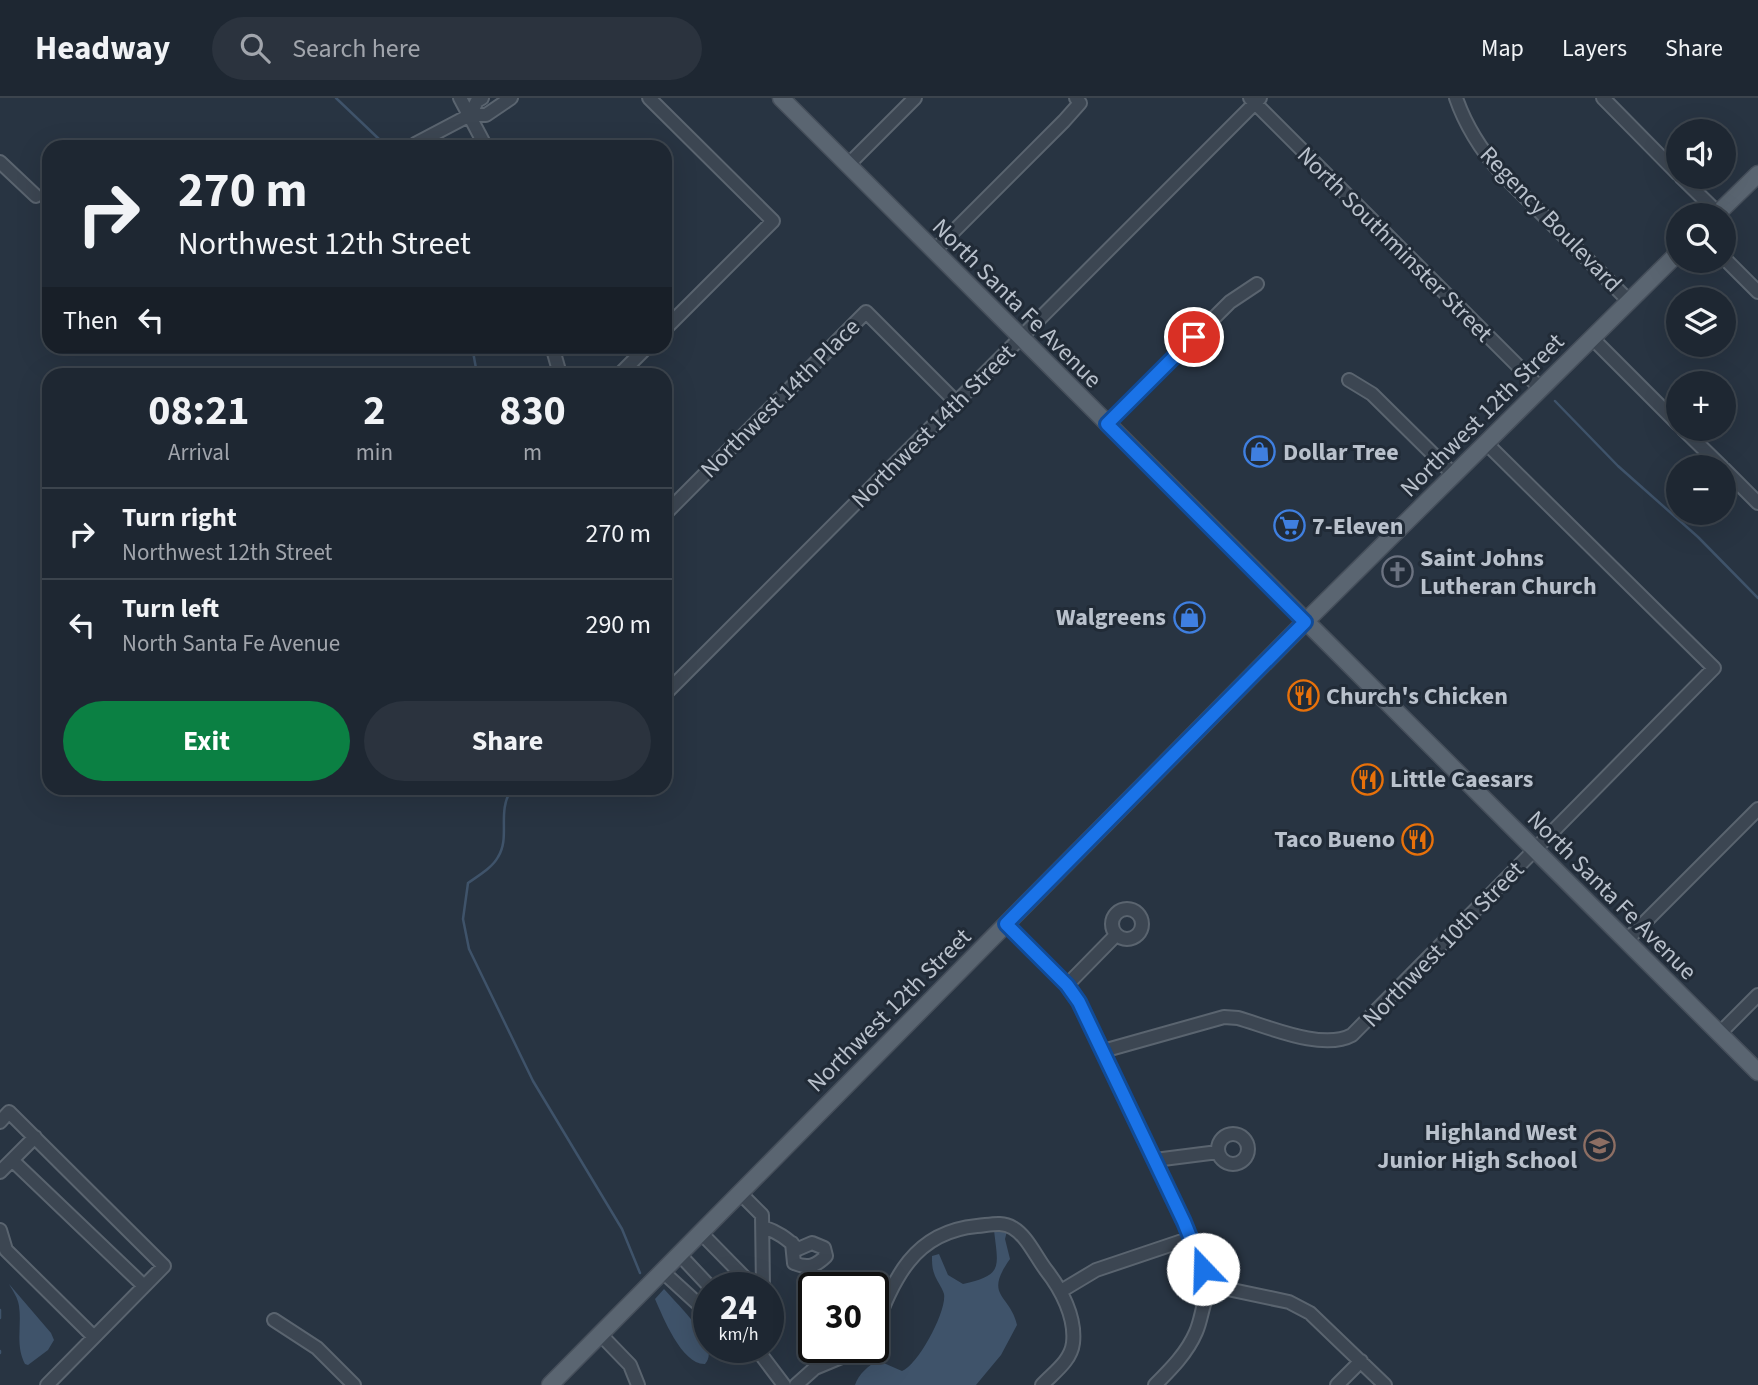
<!DOCTYPE html>
<html lang="en">
<head>
<meta charset="utf-8">
<style>
  :root { --surface:#1e2732; --page:#2b333e; --text:#f1f3f6; --muted:#a1a5ac; --line:#3c444d; --accent:#0b8043 }
  body { margin:0; font-family:"Source Sans 3",sans-serif; background:var(--page); color:var(--text); height:100vh; display:flex; flex-direction:column; font-size:26px; white-space:nowrap }
  * { box-sizing:border-box; margin:0 }
  p { font-size:23px; color:var(--muted) }
  .icon { flex:none; width:38px; height:38px; fill:none; stroke:currentColor; stroke-width:2; stroke-linecap:round; stroke-linejoin:round }
  .map { position:relative; flex:1; overflow:hidden }
  .sheet { position:absolute; left:42px; top:270px; width:630px; height:427px; display:flex; flex-direction:column; background:var(--surface); border-radius:21px; box-shadow:0 7px 28px #0002,0 0 0 2px var(--line) }
  .sheet>* { flex:none }
  .banner { position:absolute; left:42px; top:42px; width:630px; height:214px; border-radius:21px; box-shadow:0 7px 28px #0002,0 0 0 2px var(--line); background:#1e2732; color:var(--text); overflow:hidden }
  .controls { position:absolute; left:1666px; top:21px; display:grid; gap:14px }
  .controls a { display:grid; place-items:center; width:70px; height:70px; border-radius:50%; background:var(--surface); box-shadow:0 7px 28px #0002,0 0 0 2px var(--line); font-size:35px }
  .speed { position:absolute; left:693px; top:1174px; display:flex; gap:14px; font-size:35px; font-weight:700; text-align:center }
  .speed>* { display:grid; place-content:center; width:91px; height:91px; border-radius:50%; background:var(--surface); box-shadow:0 7px 28px #0002,0 0 0 2px var(--line); line-height:1 }
  .speed small { font-size:18px; font-weight:400 }
  .speed .limit { border:4px solid #111; border-radius:10px; background:#fff; color:#111 }
  .pin { position:absolute; display:grid; place-items:center; width:60px; height:60px; color:#fff; margin:-30px; border:4px solid #fff; border-radius:50%; box-shadow:0 2px 7px #0007 }
  .me { position:absolute; width:77px; margin:-38px; rotate:339deg; stroke-linejoin:round; filter:drop-shadow(0 0 5px #0008) }
  .turn { display:flex; align-items:center; gap:24px; height:147px; padding:0 21px; font-size:32px }
  .turn .icon { width:91px; height:91px; stroke-width:2.5 }
  .turn b { display:block; font-size:49px; line-height:60px }
  .then { display:flex; align-items:center; height:66px; padding:0 21px; background:#0003; gap:14px; font-size:26px }
  .eta { display:flex; justify-content:space-evenly; align-items:center; height:119px; text-align:center }
  .eta b { font-size:42px; font-weight:700; line-height:49px }
  .action { display:flex; gap:14px; margin-top:auto; padding:14px 21px }
  .action a { flex:1; height:80px; border-radius:42px; background:var(--accent); color:#fff; font-size:28px; font-weight:700; line-height:80px; text-align:center }
  .action a+a { background:var(--page); color:var(--text) }
  ul { padding:0; list-style:none }
  li { display:flex; align-items:center; gap:21px; height:91px; padding:0 21px; border-top:2px solid var(--line) }
  li div { flex:1 }
  li b { display:block; font-size:26px }
  li em { font-style:normal }
  header { display:flex; align-items:center; gap:42px; box-sizing:border-box; height:98px; padding:0 35px; background:var(--surface); border-bottom:2px solid var(--line) }
  header strong { font-size:33px }
  nav { display:flex; gap:38px; margin-inline-start:auto; font-size:24px }
  .search { width:490px; height:63px; background:var(--page); display:flex; align-items:center; gap:18px; box-sizing:border-box; padding:0 24px; border-radius:38px; color:var(--muted); font-size:26px }
  .map>svg:first-child { display:block }
</style>
</head>
<body>
<header>
<strong>Headway</strong>
<div class="search"><svg class="icon" aria-label="search" viewBox="0 0 24 24"><circle cx="10" cy="10" r="6"/><path d="M15 15l6 6"/></svg>Search here</div>
<nav><a>Map</a><a>Layers</a><a>Share</a></nav>
</header>
<div class="map">
<svg width="1758" height="1287" viewBox="0 0 1758 1287">
  <rect width="100%" height="100%" fill="#283442"/>
  <path fill="#3f536a" d="M994,1132L1007,1133L1005,1141L1010,1161C983,1199 1010,1196 1017,1227L1001,1257L976,1287H855C858,1277 869,1266 879,1263L902,1273C918,1267 947,1213 944,1196C942,1189 936,1182 934,1175C932,1170 932,1164 932,1158L939,1156L948,1177L963,1186C1004,1177 998,1169 994,1132Z
    M9,1186L51,1235L54,1242L48,1252L28,1267L25,1266C15,1247 22,1228 19,1208C18,1200 13,1193 9,1186Z
    M664,1191C677,1206 722,1248 705,1266C682,1267 663,1219 655,1201Z"/>
  <g fill="none" stroke-linecap="round" stroke-linejoin="round">
    <path stroke="#3f536a" stroke-width="2.5" d="M336,0L380,42
      M472,248L477,276
      M1555,303L1618,368L1698,439L1758,500
      M512,690C496,715 511,738 498,759C492,770 478,778 468,785L463,821L469,851L533,983L622,1131L640,1175
      M0,1212V1220
      M0,1253V1255"/>
    <defs>
      <path id="minor" d="M460,0L486,49
        M649,0L773,123L665,231
        M1250,0L1541,291
        M1456,0C1466,29 1481,52 1501,75L1630,204
        M1603,0L1678,76
        M470,17L477,3L482,0
        M415,46L470,17H486L511,0
        M0,64L36,98
        M848,67L915,0
        M1681,79L1718,115
        M934,153L1064,23L1080,5L1076,0
        M1724,160L1758,194
        M1592,240L1678,326
        M552,248L560,276
        M620,276L648,248
        M1349,282L1372,296L1454,377
        M1107,326L1230,204L1257,186
        M1683,331L1722,369
        M1724,371L1758,405
        M665,416L866,214L956,304
        M665,596L1260,0
        M1112 826a15 15 0 1 1 30 0a15 15 0 1 1-30 0Z
        M1006,826L1067,887L1079,904L1184,1124L1208,1182L1218,1189L1289,1204L1310,1215L1385,1287
        M1626,843L1758,711
        M1067,887L1116,837
        M1719,936L1758,897
        M1103,953L1224,919L1238,920C1269,929 1323,953 1352,937L1714,570L1486,345
        M0,1024L9,1014L164,1168L47,1287
        M1218 1051a15 15 0 1 1 30 0a15 15 0 1 1-30 0Z
        M12,1062L144,1188
        M1155,1062L1218,1054
        M0,1074L35,1039
        M740,1095L762,1117L763,1190
        M763,1129C778,1134 786,1140 798,1151L812,1145L824,1150L826,1158C816,1168 808,1171 794,1165L792,1145
        M0,1132L6,1152L94,1239
        M701,1135L755,1190
        M679,1156L711,1190
        M662,1173L709,1216
        M1061,1193L1096,1172L1191,1140
        M274,1222L317,1250L354,1287
        M873,1234C894,1181 913,1134 977,1128C990,1127 1002,1123 1013,1130C1027,1138 1036,1159 1046,1172C1061,1191 1076,1219 1073,1245C1071,1263 1053,1275 1042,1287
        M600,1236L630,1267L638,1287
        M756,1250L784,1287
        M796,1287L815,1270L863,1250
        M1155,1287C1171,1271 1187,1255 1196,1234C1203,1218 1202,1201 1213,1187
        M1337,1287L1361,1263"/>
      <path id="major" d="M781,0L1758,974
        M1716,117L1758,76
        M550,1287L1305,524L1678,155"/>
    </defs>
    <use href="#minor" stroke="#5a646f" stroke-width="16"/>
    <use href="#major" stroke="#464f5b" stroke-width="19"/>
    <use href="#minor" stroke="#3c4652" stroke-width="12"/>
    <use href="#major" stroke="#5a6571" stroke-width="16"/>
  </g>
  <g fill="none" stroke-linecap="round" stroke-linejoin="round">
    <defs>
      <path id="route" d="M1194,239L1107,326L1305,524L1006,826L1067,887L1079,904L1184,1124L1203,1171"/>
    </defs>
    <use href="#route" stroke="#114b97" stroke-width="18"/>
    <use href="#route" stroke="#1a73e8" stroke-width="12"/>
  </g>
  <defs>
    <symbol id="shop-ring" viewBox="-11 -11 22 22"><circle r="9.5" fill="#212b37" stroke="#3f7fe0" stroke-width="1.5"/><path d="M-5-2.5h2.3a2.7 3.5 0 0 1 5.4 0H5L5.5 6h-11ZM-1.5-2.5h3a1.5 2.3 0 0 0-3 0Z" fill="#3f7fe0"/></symbol>
    <symbol id="supermarket-ring" viewBox="-11 -11 22 22"><circle r="9.5" fill="#212b37" stroke="#3f7fe0" stroke-width="1.5"/><path d="M-6-5.5h2.5l.6 2H6L4.5 2H-2.5L-4.4-4H-6ZM-1.5 3.2a1.3 1.3 0 1 0 .1 0ZM3 3.2a1.3 1.3 0 1 0 .1 0Z" fill="#3f7fe0"/></symbol>
    <symbol id="church-ring" viewBox="-11 -11 22 22"><circle r="9.5" fill="#212b37" stroke="#6b7280" stroke-width="1.5"/><path d="M-1.2-6h2.4v3.5h3.3v2.4h-3.3V6h-2.4V-.1h-3.3v-2.4h3.3Z" fill="#6b7280"/></symbol>
    <symbol id="restaurant-ring" viewBox="-11 -11 22 22"><circle r="9.5" fill="#212b37" stroke="#e8710a" stroke-width="1.5"/><path d="M-5-6h1v4h1v-4h1v4h1v-4h1v5L-1.5 .5V6h-2V.5L-5-1ZM5-6V6H3V1.5H1.5Q1.5-4 5-6Z" fill="#e8710a"/></symbol>
    <symbol id="school-ring" viewBox="-11 -11 22 22"><circle r="9.5" fill="#212b37" stroke="#8d6e63" stroke-width="1.5"/><path d="M0-5L7-2L0 1L-7-2ZM-4 1L0 2.5L4 1V4Q0 6-4 4Z" fill="#8d6e63"/></symbol>
  </defs>
  <g fill-rule="evenodd">
    <use href="#shop-ring" x="1242" y="336" width="35" height="35"/>
    <use href="#supermarket-ring" x="1272" y="410" width="35" height="35"/>
    <use href="#church-ring" x="1380" y="456" width="35" height="35"/>
    <use href="#shop-ring" x="1172" y="502" width="35" height="35"/>
    <use href="#restaurant-ring" x="1286" y="580" width="35" height="35"/>
    <use href="#restaurant-ring" x="1350" y="664" width="35" height="35"/>
    <use href="#restaurant-ring" x="1400" y="724" width="35" height="35"/>
    <use href="#school-ring" x="1582" y="1030" width="35" height="35"/>
  </g>
  <g text-anchor="middle" stroke-width="6" stroke-linejoin="round" paint-order="stroke">
    <g font-size="24" fill="#b9c1cc" stroke="#212b37">
      <text transform="translate(1551 121) rotate(46)" y="8">Regency Boulevard</text>
      <text transform="translate(1395 146) rotate(45)" y="8">North Southminster Street</text>
      <text transform="translate(1017 205) rotate(45)" y="8">North Santa Fe Avenue</text>
      <text transform="translate(780 300) rotate(-45)" y="8">Northwest 14th Place</text>
      <text transform="translate(1482 317) rotate(-45)" y="8">Northwest 12th Street</text>
      <text transform="translate(933 328) rotate(-45)" y="8">Northwest 14th Street</text>
      <text transform="translate(1612 797) rotate(45)" y="8">North Santa Fe Avenue</text>
      <text transform="translate(1443 846) rotate(-46)" y="8">Northwest 10th Street</text>
      <text transform="translate(889 912) rotate(-45)" y="8">Northwest 12th Street</text>
    </g>
    <g font-size="24" font-weight="bold" fill="#b9c1cc" stroke="#212b37" text-anchor="start">
      <text x="1283" y="362">Dollar Tree</text>
      <text x="1312" y="436">7-Eleven</text>
      <text x="1420" y="468">Saint Johns<tspan x="1420" dy="28">Lutheran Church</tspan></text>
      <text x="1166" y="527" text-anchor="end">Walgreens</text>
      <text x="1326" y="606">Church's Chicken</text>
      <text x="1390" y="689">Little Caesars</text>
      <text x="1395" y="749" text-anchor="end">Taco Bueno</text>
      <text x="1577" y="1042" text-anchor="end">Highland West<tspan x="1577" dy="28">Junior High School</tspan></text>
    </g>
  </g>
</svg>
<div class="controls">
<a><svg class="icon" aria-label="sound" viewBox="0 0 24 24"><path d="M4 9h4l5-4v14l-5-4H4zM17 9q2 3 0 6"/></svg></a>
<a><svg class="icon" aria-label="search" viewBox="0 0 24 24"><circle cx="10" cy="10" r="6"/><path d="M15 15l6 6"/></svg></a>
<a><svg class="icon" aria-label="layers" viewBox="0 0 24 24"><path d="M12 4l9 5-9 5-9-5zM3 14l9 5 9-5"/></svg></a>
<a>+</a>
<a>−</a>
</div>
<div class="speed"><div>24<small>km/h</small></div><div class="limit">30</div></div>
<div class="pin" style="left:1194px;top:239px;background:#d93025"><svg class="icon" aria-label="arrive" viewBox="0 0 24 24"><path d="M6 21V4h12l-3 4 3 4H6"/></svg></div>
<svg class="me" style="left:1203px;top:1171px" viewBox="-20 -20 40 40"><circle r="19" fill="#fff"/><path d="M0-13L10 11 0 6-10 11z" fill="#1a73e8"/></svg>
<div class="banner">
<div class="turn"><svg class="icon" aria-label="right" viewBox="0 0 24 24"><path d="M7 20v-9h11M14 6l5 5-5 5"/></svg><div><b>270 m</b>Northwest 12th Street</div></div>
<div class="then">Then<svg class="icon" aria-label="left" viewBox="0 0 24 24"><path d="M17 20v-9H6M10 6l-5 5 5 5"/></svg></div>
</div>
<section class="sheet">
<div class="eta">
<div><b>08:21</b><p>Arrival</p></div>
<div><b>2</b><p>min</p></div>
<div><b>830</b><p>m</p></div>
</div>
<ul>
<li><svg class="icon" aria-label="right" viewBox="0 0 24 24"><path d="M7 20v-9h11M14 6l5 5-5 5"/></svg><div><b>Turn right</b><p>Northwest 12th Street</p></div><em>270 m</em></li>
<li><svg class="icon" aria-label="left" viewBox="0 0 24 24"><path d="M17 20v-9H6M10 6l-5 5 5 5"/></svg><div><b>Turn left</b><p>North Santa Fe Avenue</p></div><em>290 m</em></li>
</ul>
<div class="action"><a>Exit</a><a>Share</a></div>
</section>
</div>
</body>
</html>
